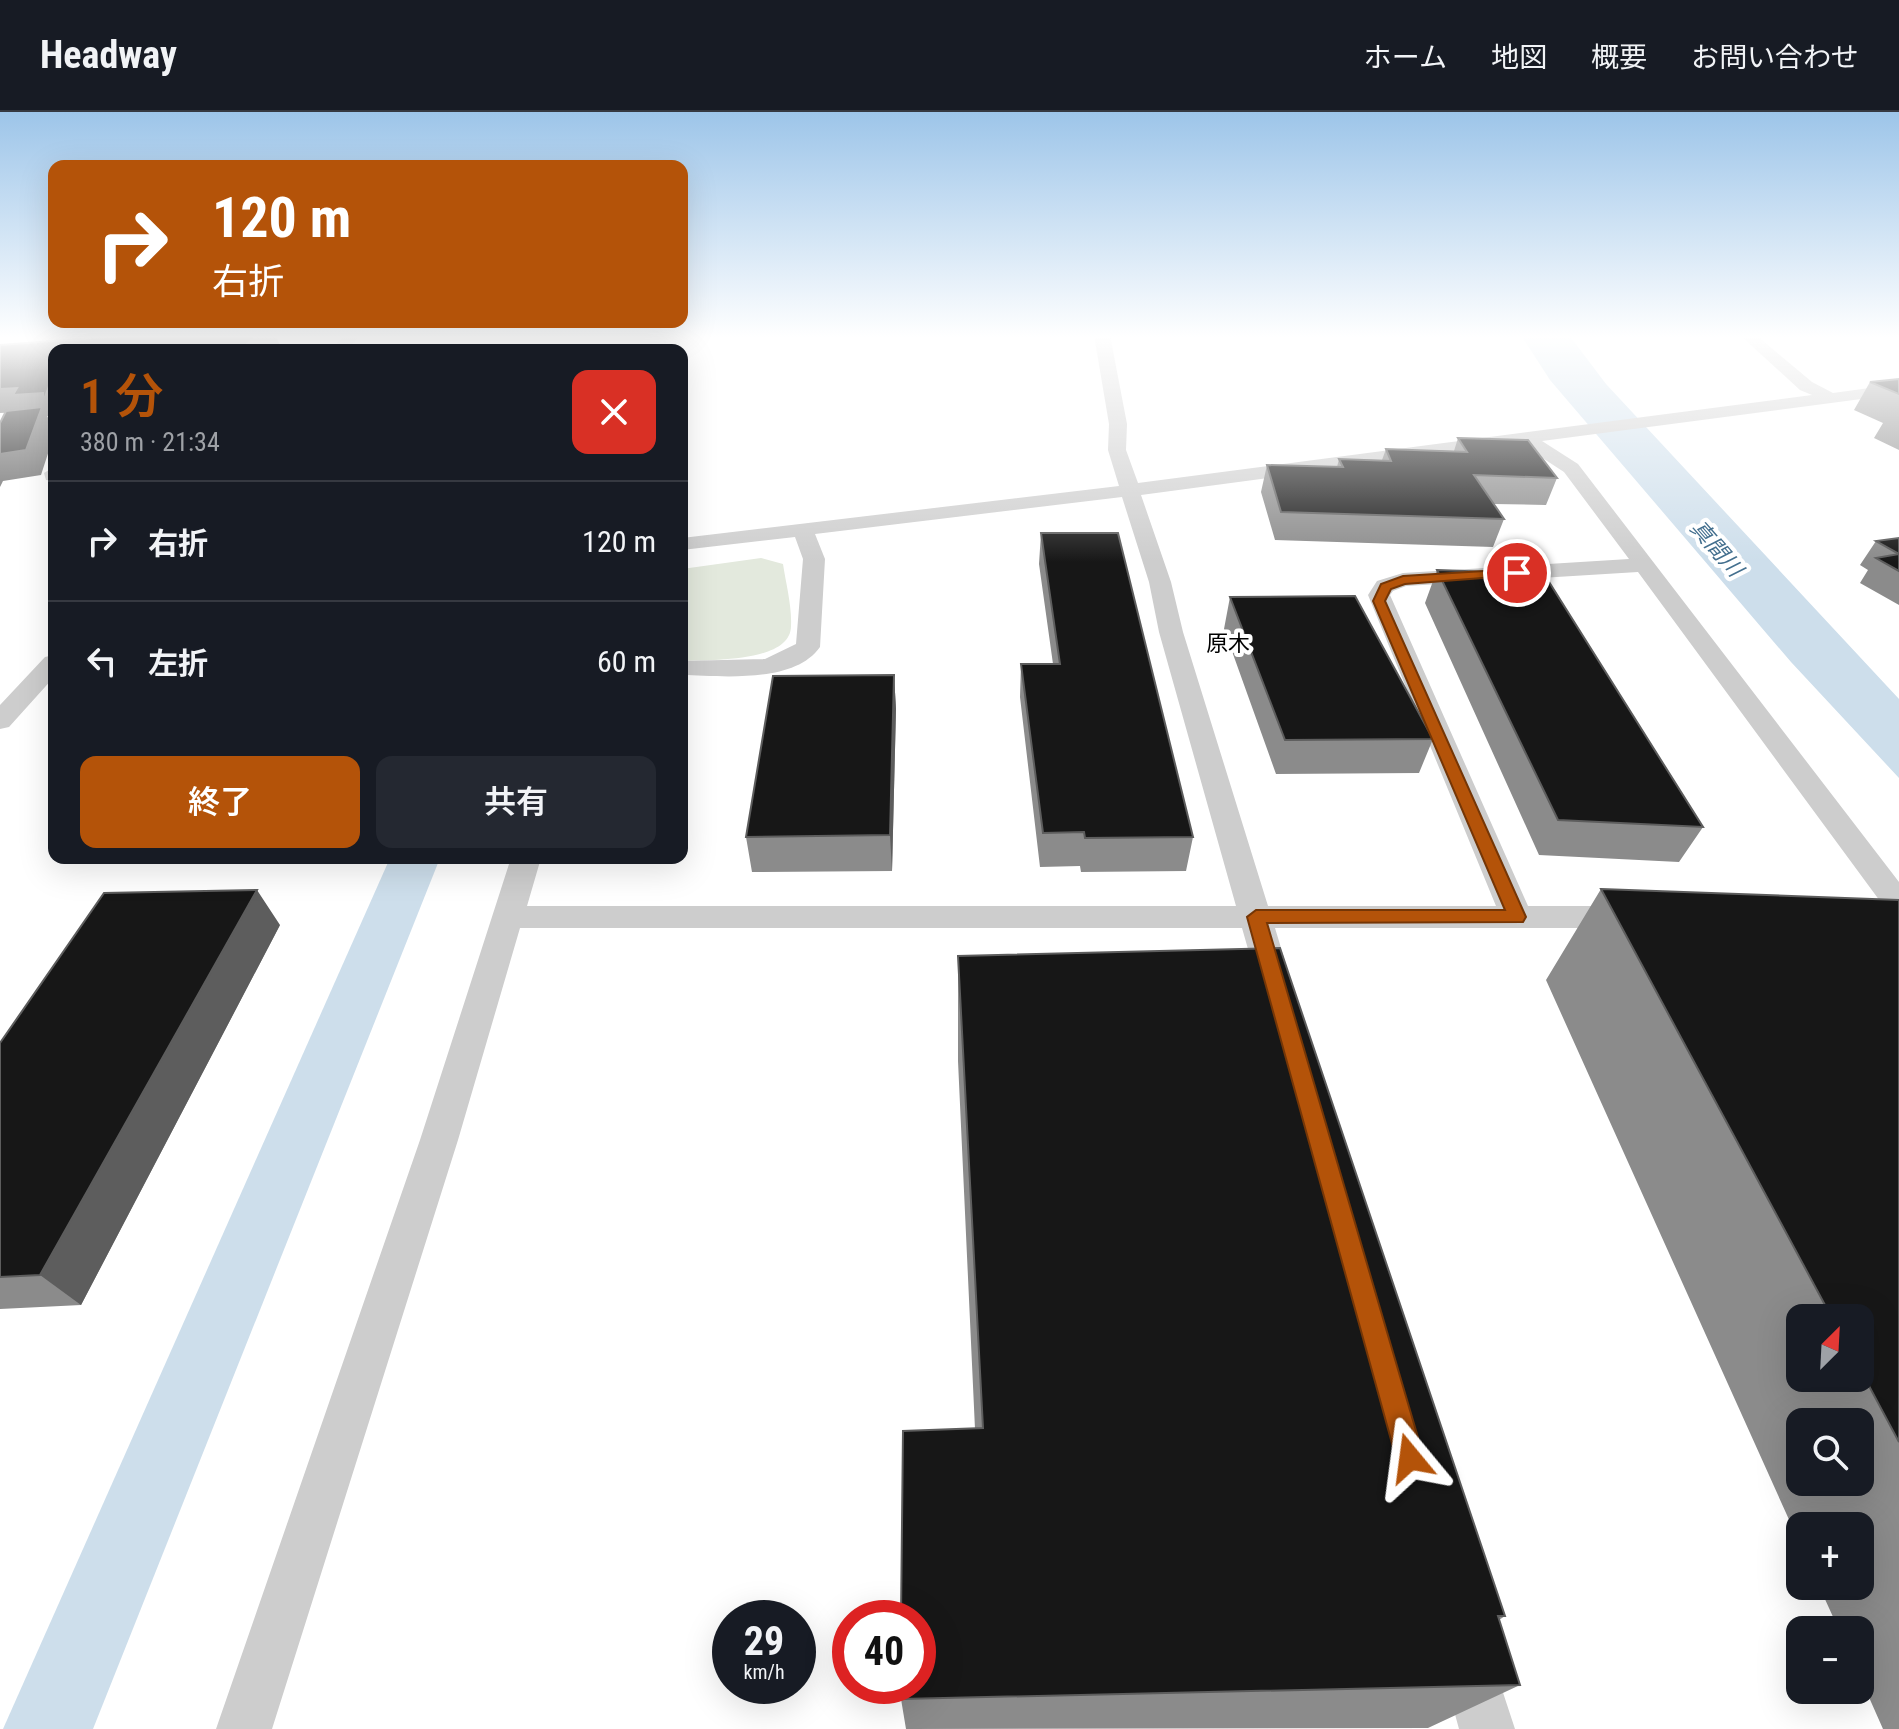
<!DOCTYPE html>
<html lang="ja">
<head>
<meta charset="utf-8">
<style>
  :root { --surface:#171b24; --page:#242831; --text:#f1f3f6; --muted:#9ea1a6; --line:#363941; --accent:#b45309 }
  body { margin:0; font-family:"Roboto Condensed","Noto Sans JP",sans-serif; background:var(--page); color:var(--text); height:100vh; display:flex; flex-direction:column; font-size:30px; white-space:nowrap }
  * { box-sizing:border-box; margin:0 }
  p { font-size:26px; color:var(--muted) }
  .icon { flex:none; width:44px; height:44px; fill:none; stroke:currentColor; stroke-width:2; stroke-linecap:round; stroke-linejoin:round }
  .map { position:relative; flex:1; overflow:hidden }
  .sheet { position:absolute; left:48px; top:232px; width:640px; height:520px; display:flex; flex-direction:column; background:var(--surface); border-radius:16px; box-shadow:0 8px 32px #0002 }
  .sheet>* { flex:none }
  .hud { position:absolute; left:48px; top:48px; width:640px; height:168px; border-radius:16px; box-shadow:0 8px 32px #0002; background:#b45309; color:#fff; overflow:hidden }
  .needle { width:52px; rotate:24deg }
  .buttons { position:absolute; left:1786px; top:1192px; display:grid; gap:16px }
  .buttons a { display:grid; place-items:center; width:88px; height:88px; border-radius:16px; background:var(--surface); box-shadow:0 8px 32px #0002; font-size:40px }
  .speed { position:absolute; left:712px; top:1488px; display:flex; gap:16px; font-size:40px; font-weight:700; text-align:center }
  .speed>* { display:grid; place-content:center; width:104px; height:104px; border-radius:50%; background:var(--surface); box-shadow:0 8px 32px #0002; line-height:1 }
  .speed small { font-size:20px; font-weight:400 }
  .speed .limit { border:12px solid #d22; background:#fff; color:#111 }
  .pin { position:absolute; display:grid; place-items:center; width:68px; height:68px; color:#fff; margin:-34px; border:4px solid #fff; border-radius:50%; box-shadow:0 2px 8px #0007 }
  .me { position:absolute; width:88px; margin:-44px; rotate:344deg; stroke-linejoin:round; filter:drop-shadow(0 0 6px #0008) }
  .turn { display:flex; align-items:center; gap:28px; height:168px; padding:0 32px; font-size:36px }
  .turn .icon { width:104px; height:104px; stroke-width:2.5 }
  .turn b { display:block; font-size:56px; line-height:68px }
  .round { display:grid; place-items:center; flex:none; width:84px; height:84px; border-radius:16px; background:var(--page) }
  .headline { display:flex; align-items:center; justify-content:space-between; height:136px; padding:0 32px }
  h1 { font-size:48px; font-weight:600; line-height:60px; color:var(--accent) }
  .primary-button { display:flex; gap:16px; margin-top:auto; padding:16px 32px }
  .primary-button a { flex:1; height:92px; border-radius:16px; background:var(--accent); color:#fff; font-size:32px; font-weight:600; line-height:92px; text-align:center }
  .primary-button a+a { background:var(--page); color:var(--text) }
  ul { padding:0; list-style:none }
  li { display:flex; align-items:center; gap:24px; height:120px; padding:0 32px; border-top:2px solid var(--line) }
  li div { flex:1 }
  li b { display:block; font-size:30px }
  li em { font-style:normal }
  header { display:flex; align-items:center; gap:48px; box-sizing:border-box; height:112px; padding:0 40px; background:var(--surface); border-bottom:2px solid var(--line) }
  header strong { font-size:38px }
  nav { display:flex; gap:44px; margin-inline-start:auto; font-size:28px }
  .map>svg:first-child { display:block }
</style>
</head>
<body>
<header>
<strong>Headway</strong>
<nav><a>ホーム</a><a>地図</a><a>概要</a><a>お問い合わせ</a></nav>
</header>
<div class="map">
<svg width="1899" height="1617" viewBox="0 0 1899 1617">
  <rect width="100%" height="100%" fill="#fff"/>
  <path fill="#e3e9dd" d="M761,446L783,452C786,472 792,494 791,514C791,551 708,548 682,549V457Z"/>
  <path fill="#cddeeb" d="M1521,223H1569L1606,272L1899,587V666L1791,550L1550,268Z"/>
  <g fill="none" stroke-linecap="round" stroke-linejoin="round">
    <path fill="#cddeeb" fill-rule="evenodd" d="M390,746H440L93,1617H3Z"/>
    <path stroke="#cacaca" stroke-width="3" stroke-dasharray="2 2" stroke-linecap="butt" d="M662,238L667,223"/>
    <path fill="#cdcdcd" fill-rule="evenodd" d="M344,223H360L348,238H331Z
      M1094,223H1110L1127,312L1126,338L1138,371L1812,283L1800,278L1740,223H1756L1812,270L1833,281L1899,272V282L1542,329L1578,352L1899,770V803L1888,800L1638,460L1406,474L1393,479L1390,483L1528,794H1628L1639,797L1644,805L1639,813L1628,816H1275L1294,879L1289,888L1277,892L1265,888L1260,879L1242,816H520L458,1028L272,1617H216L420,1028L511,746H541L527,794H1236L1159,520L1149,470L1122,385L815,422L825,447L820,535C794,572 722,564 682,563V549L765,547L796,532L803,447L795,425L682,438V426L1119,374L1108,338L1109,312ZM1521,332L1564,360L1629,447L1403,461L1377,469L1368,483L1496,794H1268L1183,520L1171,470L1141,383Z
      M54,306V316L0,322V312Z
      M54,355V369L46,368L44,361Z
      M54,543V565L9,615L0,617V593L45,545Z
      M1468,1524L1487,1532L1515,1617H1459L1441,1551L1449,1532Z"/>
  </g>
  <path fill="#8b8b8b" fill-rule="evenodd" d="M1899,267V338L1874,326L1883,311L1854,298L1870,270Z
    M1458,326L1557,366L1546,393L1494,392L1504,407L1493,435L1275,428L1261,380L1267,353L1337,355L1339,347L1382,348L1386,337L1454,339Z
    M1041,421L1193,725L1186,759L1081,760L1080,754L1040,755L1020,585L1021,552H1053L1039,452Z
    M1899,426V493L1860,471L1868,458L1860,453L1876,429Z
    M1437,458L1703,715L1679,750L1539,743L1425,491Z
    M1230,485L1433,627L1419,661L1276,662L1224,517Z
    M894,563L896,597L892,759L752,760L746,725Z
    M1601,777L1899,788V1617H1883L1860,1565V1518H1839L1819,1474H1860V1414H1800V1432L1546,868ZM1800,1206H1860V1266H1800ZM1800,1310H1860V1370H1800Z
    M280,813L81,1193L0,1197V931Z
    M958,844L1505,1504L1499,1508L1520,1573L1428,1616L906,1617L901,1587L975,1317L958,949Z"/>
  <path fill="#5d5d5d" d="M258,223H276L280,234L276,238H240Z
    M54,273V308L52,304H47L54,316V323L41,363L3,369L0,375V342L24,300L0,301V277Z
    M894,563L896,597L892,759L890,723Z
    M257,778L280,813L81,1193L40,1163Z"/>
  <path fill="#171717" stroke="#5d5d5d" stroke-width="2" d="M132,223H258L240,238H54V273L49,274L43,290V281L13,283L17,276L0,277V233Z
    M1899,267V282L1870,270Z
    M42,295L26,338L0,342V311L6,299Z
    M1458,326L1528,328L1557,366L1474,363L1504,407L1281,400L1267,353L1343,355L1339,347L1391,349L1386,337L1467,340Z
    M1041,421H1118L1193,725L1085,726L1084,720L1043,721L1021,552H1060Z
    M1899,426V442L1876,429Z
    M1899,442V459L1876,446Z
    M1437,458L1544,462L1703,715L1558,708Z
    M1355,484L1433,627L1285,628L1230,485Z
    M894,563L890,723L746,725L773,564Z
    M1601,777L1899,788V1330L1860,1257V1206H1832Z
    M257,778L40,1163L0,1165V931L104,781Z
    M1280,836L1505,1504H1498L1520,1573L901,1587V1574H918V1506H901L903,1319L983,1316L958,844Z"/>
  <linearGradient id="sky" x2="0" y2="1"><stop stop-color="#9dc5e9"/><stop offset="0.5" stop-color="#fff"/><stop offset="1" stop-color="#fff" stop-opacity="0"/></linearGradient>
  <rect width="1899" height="450" fill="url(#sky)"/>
  <path fill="#b45309" stroke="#753606" stroke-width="2" d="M1517,457L1521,458V463L1405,472L1391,477L1385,489L1526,805L1523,810L1267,811L1424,1346L1420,1356L1410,1360L1400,1356L1396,1346L1247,805L1256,798H1505L1373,489L1381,472L1403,464Z"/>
  <g text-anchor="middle" stroke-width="8" stroke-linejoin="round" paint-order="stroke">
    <g font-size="22" font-style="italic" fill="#436f8e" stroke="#fff">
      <text transform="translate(1717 436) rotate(49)" y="8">真間川</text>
    </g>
    <g font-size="22" fill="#000" stroke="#fff">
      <text x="1228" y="539">原木</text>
    </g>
  </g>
</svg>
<div class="buttons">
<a><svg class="needle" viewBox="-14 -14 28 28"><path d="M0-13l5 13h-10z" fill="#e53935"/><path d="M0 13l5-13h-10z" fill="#9ea1a6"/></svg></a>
<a><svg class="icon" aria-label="search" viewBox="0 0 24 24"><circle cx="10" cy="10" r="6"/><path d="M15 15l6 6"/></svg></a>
<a>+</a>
<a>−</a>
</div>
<div class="speed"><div>29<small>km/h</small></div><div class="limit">40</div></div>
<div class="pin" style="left:1517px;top:461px;background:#d93025"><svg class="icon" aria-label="arrive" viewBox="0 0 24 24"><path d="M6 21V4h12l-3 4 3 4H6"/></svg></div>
<svg class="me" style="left:1410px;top:1346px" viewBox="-20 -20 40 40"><path d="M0-17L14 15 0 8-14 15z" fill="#b45309" stroke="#fff" stroke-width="4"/></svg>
<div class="hud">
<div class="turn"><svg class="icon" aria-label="right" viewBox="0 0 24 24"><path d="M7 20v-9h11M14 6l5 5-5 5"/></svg><div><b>120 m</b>右折</div></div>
</div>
<section class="sheet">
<div class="headline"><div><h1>1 分</h1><p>380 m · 21:34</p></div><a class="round" style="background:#d93025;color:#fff"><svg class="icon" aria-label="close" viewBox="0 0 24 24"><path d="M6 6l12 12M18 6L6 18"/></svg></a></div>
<ul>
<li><svg class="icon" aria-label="right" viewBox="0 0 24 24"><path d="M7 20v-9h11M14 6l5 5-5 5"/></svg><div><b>右折</b></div><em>120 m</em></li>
<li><svg class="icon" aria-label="left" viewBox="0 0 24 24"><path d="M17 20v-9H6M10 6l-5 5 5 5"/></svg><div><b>左折</b></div><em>60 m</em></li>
</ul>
<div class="primary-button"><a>終了</a><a>共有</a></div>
</section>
</div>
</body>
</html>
